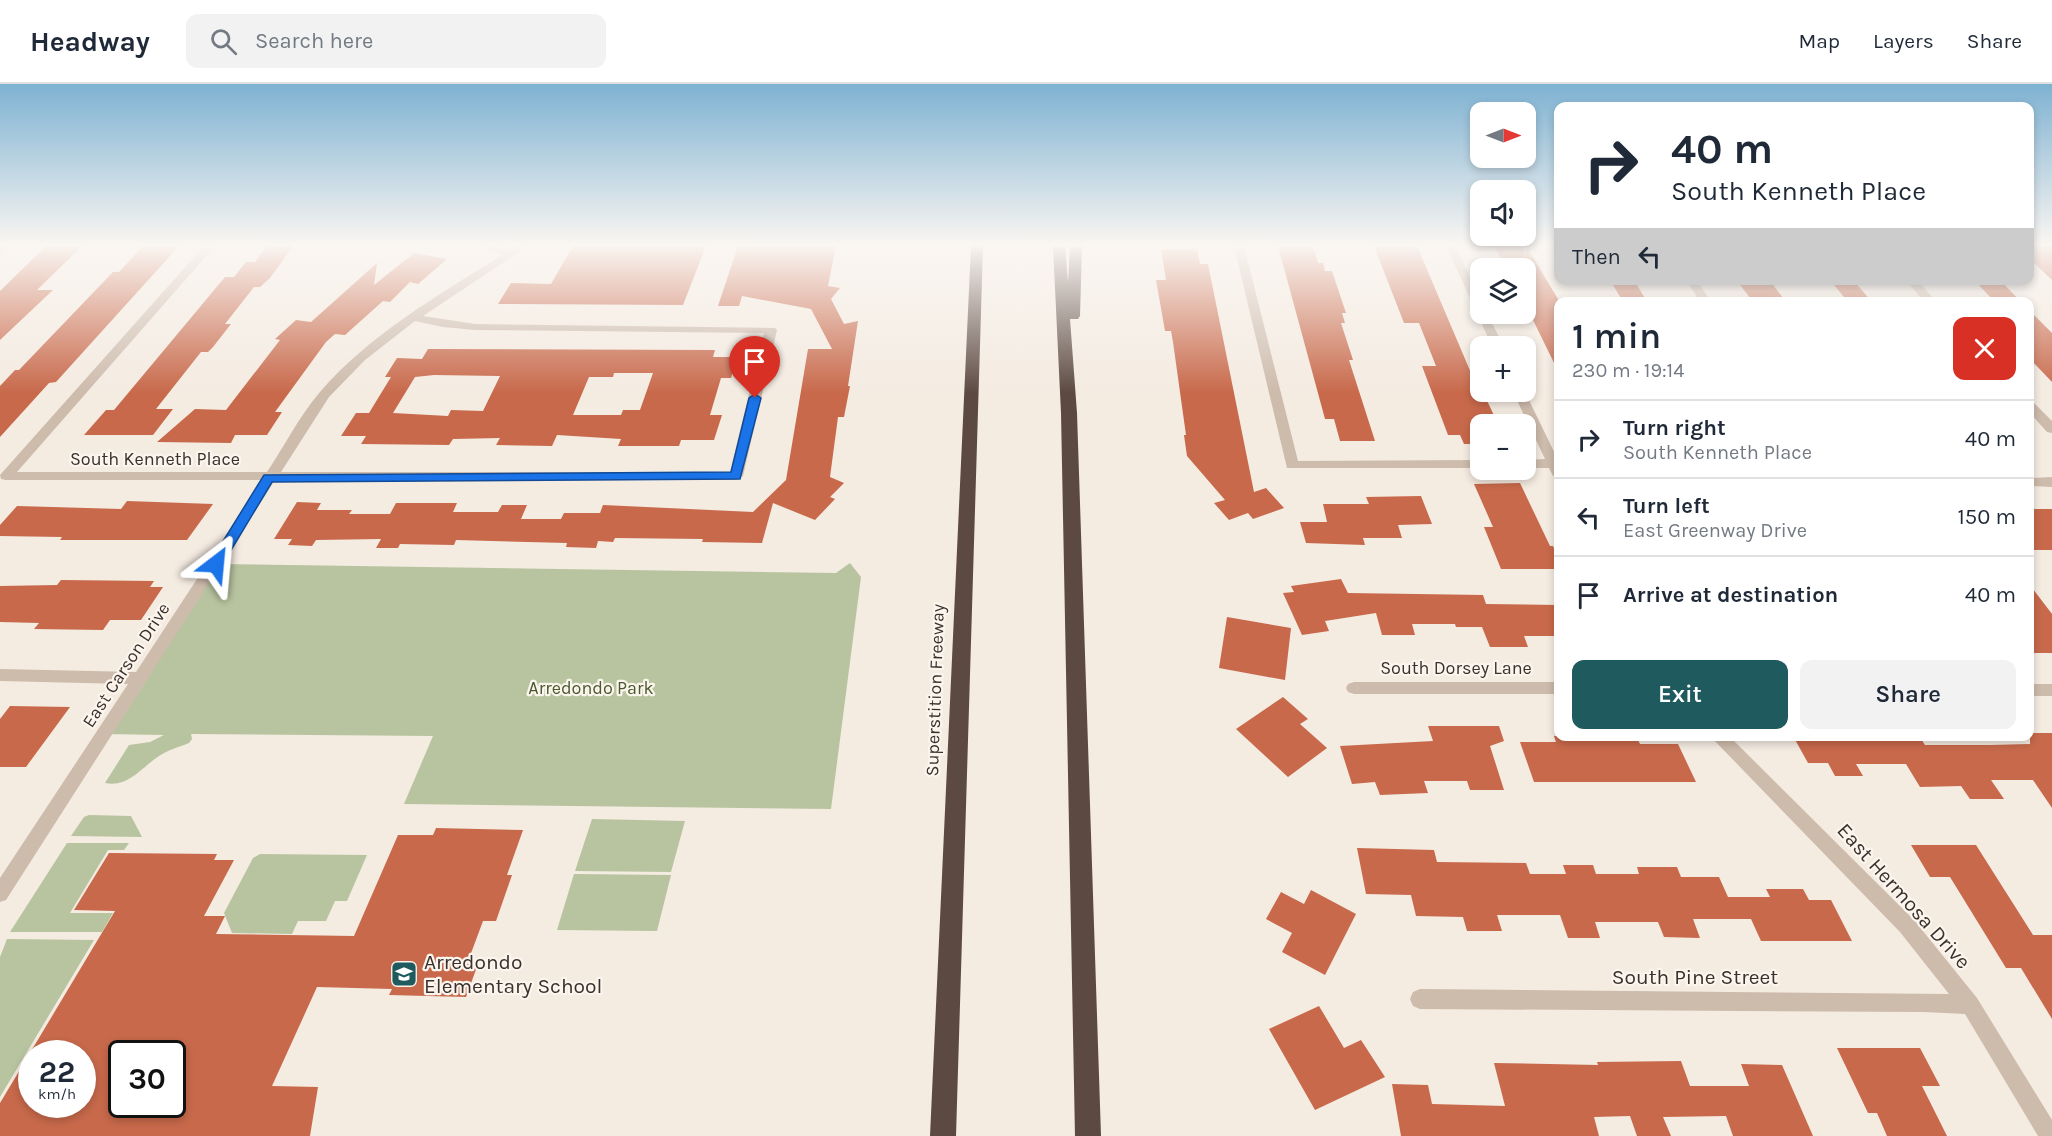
<!DOCTYPE html>
<html lang="en">
<head>
<meta charset="utf-8">
<style>
  :root { --surface:#fff; --page:#f2f2f3; --text:#1f2937; --muted:#747a83; --line:#e0e1e3; --accent:#1f5a5e }
  body { margin:0; font-family:Karla,sans-serif; background:var(--page); color:var(--text); height:100vh; display:flex; flex-direction:column; font-size:22px; white-space:nowrap }
  * { box-sizing:border-box; margin:0 }
  p { font-size:20px; color:var(--muted) }
  .icon { flex:none; width:33px; height:33px; fill:none; stroke:currentColor; stroke-width:2; stroke-linecap:round; stroke-linejoin:round }
  .map { position:relative; flex:1; overflow:hidden }
  .details { position:absolute; left:1554px; top:213px; width:480px; height:444px; display:flex; flex-direction:column; background:var(--surface); border-radius:12px; box-shadow:0 3px 9px #0003 }
  .details>* { flex:none }
  .guide { position:absolute; left:1554px; top:18px; width:480px; height:183px; border-radius:12px; box-shadow:0 3px 9px #0003; background:#fff; color:var(--text); overflow:hidden }
  .needle { width:39px; rotate:90deg }
  .fabs { position:absolute; left:1470px; top:18px; display:grid; gap:12px }
  .fabs a { display:grid; place-items:center; width:66px; height:66px; border-radius:12px; background:var(--surface); box-shadow:0 3px 9px #0003; font-size:30px }
  .speed { position:absolute; left:18px; top:956px; display:flex; gap:12px; font-size:30px; font-weight:700; text-align:center }
  .speed>* { display:grid; place-content:center; width:78px; height:78px; border-radius:50%; background:var(--surface); box-shadow:0 3px 9px #0003; line-height:1 }
  .speed small { font-size:15px; font-weight:400 }
  .speed .limit { border:3px solid #111; border-radius:9px; background:#fff; color:#111 }
  .pin { position:absolute; display:grid; place-items:center; width:51px; height:51px; color:#fff; margin:-62px -26px; border-radius:50% 50% 50% 0; rotate:-45deg; box-shadow:0 0 6px #0007 }
  .pin .icon { rotate:45deg }
  .me { position:absolute; width:66px; margin:-33px; rotate:29deg; stroke-linejoin:round; filter:drop-shadow(0 0 4px #0008) }
  .turn { display:flex; align-items:center; gap:21px; height:126px; padding:0 18px; font-size:27px }
  .turn .icon { width:78px; height:78px; stroke-width:2.5 }
  .turn b { display:block; font-size:42px; line-height:51px }
  .then { display:flex; align-items:center; height:57px; padding:0 18px; background:#0003; gap:12px; font-size:22px }
  .round { display:grid; place-items:center; flex:none; width:63px; height:63px; border-radius:12px; background:var(--page) }
  .overview { display:flex; align-items:center; justify-content:space-between; height:102px; padding:0 18px }
  h1 { font-size:36px; font-weight:600; line-height:45px }
  .cta { display:flex; gap:12px; margin-top:auto; padding:12px 18px }
  .cta a { flex:1; height:69px; border-radius:12px; background:var(--accent); color:#fff; font-size:24px; font-weight:600; line-height:69px; text-align:center }
  .cta a+a { background:var(--page); color:var(--text) }
  ul { padding:0; list-style:none }
  li { display:flex; align-items:center; gap:18px; height:78px; padding:0 18px; border-top:2px solid var(--line) }
  li div { flex:1 }
  li b { display:block; font-size:22px }
  li em { font-style:normal }
  header { display:flex; align-items:center; gap:36px; box-sizing:border-box; height:84px; padding:0 30px; background:var(--surface); border-bottom:2px solid var(--line) }
  header strong { font-size:28px }
  nav { display:flex; gap:33px; margin-inline-start:auto; font-size:21px }
  .search { width:420px; height:54px; background:var(--page); display:flex; align-items:center; gap:15px; box-sizing:border-box; padding:0 21px; border-radius:12px; color:var(--muted); font-size:22px }
  .map>svg:first-child { display:block }
</style>
</head>
<body>
<header>
<strong>Headway</strong>
<div class="search"><svg class="icon" aria-label="search" viewBox="0 0 24 24"><circle cx="10" cy="10" r="6"/><path d="M15 15l6 6"/></svg>Search here</div>
<nav><a>Map</a><a>Layers</a><a>Share</a></nav>
</header>
<div class="map">
<svg width="2052" height="1052" viewBox="0 0 2052 1052">
  <rect width="100%" height="100%" fill="#f4ebe1"/>
  <path fill="#b8c4a0" d="M850,479L861,493L831,725L404,720L433,652L191,650L192,655L189,659C179,663 168,666 159,672C142,683 128,704 105,699L129,661L150,658L164,651L104,650L216,480L836,489Z
    M89,731L131,732L142,753L71,752L84,733Z
    M592,735L685,737L671,788L575,787Z
    M67,759H129L124,766H108L70,829H113L102,848H10Z
    M260,770L367,771L347,817H335L326,837H298L292,850L232,849L224,829L253,774Z
    M574,790L671,791L657,847L557,846Z
    M7,855L94,856L0,1013V873Z"/>
  <path fill="#c8694b" fill-rule="evenodd" d="M46,162H82L37,206H53L0,256V207Z
    M143,162H179L56,298L49,299L0,353V302L15,286H19L113,188H119Z
    M267,162H293L270,194L260,203H254L225,240H231L213,263L208,268H201L156,325H173L153,351H84L106,326H114L225,193H234L246,178H255Z
    M573,162H706L683,221L498,220L511,199L551,200Z
    M738,162H836L828,202L840,204L831,215L844,240L858,237L848,302H850L844,333H838L830,393L844,399L830,413L835,415L815,436L773,419L762,459L702,458L703,455L615,454L613,458L598,457L596,464L566,463L567,459L456,456L454,461L400,460L398,464H376L381,455L316,456L312,462L288,461L292,455H274L297,418L321,419L317,426H352L349,430H390L396,419H457L453,428H498L502,421H527L521,435H561L564,429H600L603,421L753,428L786,396L808,265H832L811,225L742,212L739,222H718Z
    M1278,162H1313L1318,179H1323L1325,187H1332L1346,229H1342L1345,239H1341L1353,276H1349L1375,357H1340L1334,335H1325Z
    M1374,162H1417L1474,296H1478L1480,308H1483L1498,340H1480V360H1464L1460,351H1448L1422,282H1436L1419,239H1404Z
    M1494,162H1521L1526,170V162L1558,215V287L1533,236H1530L1526,226V184H1506Z
    M2030,162H2052V196L2030,175Z
    M1161,165H1197L1200,180H1208L1254,408L1266,404L1284,424L1253,435L1248,429L1229,436L1214,419L1225,416L1187,372L1184,351H1186L1173,258L1171,247H1165L1156,196H1166Z
    M414,169L447,175L418,200L410,198L390,218L383,217L345,251L335,250L326,258L275,328H282L267,351H235L231,359L157,358L195,325L226,326L280,256L275,255L296,236L311,238L377,179L374,201Z
    M1610,196H1634L1646,216H1622Z
    M1830,196H1853L1872,218H1848Z
    M1974,196H2000L2021,218H1995Z
    M1738,198H1771L1786,218H1753Z
    M2030,227L2052,249V298L2030,275Z
    M428,265L715,266L713,273H737L731,294H721L710,331H722L714,356H681L679,362H618L621,355L557,351L552,362L496,361L500,354L453,355L449,361L361,360L366,352H341L356,329H369L391,293H385L397,274L422,275ZM614,289H653L640,326H623L621,331H573L589,293H613ZM434,291L500,292L483,327L451,326L448,332L393,329L415,293Z
    M1520,399L1550,462H1553L1558,475V485H1501L1484,443H1493L1474,400Z
    M1421,412L1432,440L1398,441L1402,454H1363L1365,461L1306,459L1300,438H1327L1323,420H1369L1366,413Z
    M127,417L213,420L187,456H60L62,453L0,452V441L17,422L121,425Z
    M2030,425H2052V466H2030Z
    M1341,495L1348,509L1483,511L1486,520L1558,521V552H1524L1528,563H1490L1482,543H1456L1455,540H1412L1415,551H1382L1376,529L1325,537L1329,547L1302,551L1283,509L1294,508L1291,502Z
    M61,496L154,497L150,503H163L141,536H110L103,546L34,545L39,539L0,538V502L57,501Z
    M2030,501L2052,530V569H2030Z
    M1227,533L1291,544L1285,596L1219,584Z
    M1283,613L1308,635L1300,640L1327,664L1288,693L1236,645Z
    M10,622L70,623L26,683H0V635Z
    M1428,642H1499L1504,657L1490,662L1504,706H1470L1467,697H1424L1428,709L1380,711L1375,698L1352,700L1340,662L1433,657Z
    M2030,649H2052V724L2033,696H1991L2004,715H1970L1961,702L1920,703L1906,680H1856L1863,692H1835L1828,679H1808L1793,652H1919L1925,661H1990L2030,660Z
    M1554,652H1636L1640,660H1678L1696,698H1534L1520,658H1556Z
    M436,744L523,746L507,791H512L496,837H483L467,880H478L466,913L389,911L392,905L317,903L272,1002L318,1003L310,1052H0V1019L115,827L74,826L109,769L217,770L214,776H234L204,832H225L216,850L354,852L398,751H433ZM32,969H82V1020H32ZM122,969H172V1020H122Z
    M1911,761H1976L2033,851H2052V935L2021,884H2006L1950,793H1930Z
    M1357,764L1434,766L1437,778L1526,779L1530,790H1566L1563,781H1593L1596,790H1639L1637,783H1677L1681,793H1719L1728,813H1770L1766,805H1803L1809,816H1831L1852,857H1761L1751,835H1693L1700,854L1664,853L1658,838H1595L1600,854H1568L1560,831H1497L1502,847H1467L1463,833L1416,832L1411,811L1366,810Z
    M1311,806L1356,830L1325,891L1282,868L1292,849L1266,835L1281,808L1304,820Z
    M1319,922L1344,964L1361,956L1385,993L1315,1026L1269,945Z
    M1837,964H1920L1940,1002H1922L1947,1052H1887L1877,1029H1868Z
    M1681,977L1690,1002H1749L1741,980L1782,981L1813,1052H1733L1726,1032L1663,1033L1671,1052H1637L1630,1032L1594,1033L1599,1052H1401L1392,1000L1428,1001L1432,1020L1505,1022L1494,979L1598,981L1597,978Z"/>
  <g fill="none" stroke-linecap="round" stroke-linejoin="round">
    <path fill="#cdbbac" fill-rule="evenodd" d="M0,162H10L0,170Z
      M204,162H215L17,388H267C285,361 300,331 320,308C370,250 439,211 502,171L480,162H496L509,166L516,162H528L423,232L475,240L775,244L777,246L743,392L736,396H275L6,816L0,818V794L128,600L0,597V585L136,588L262,396H6L1,395L0,391ZM415,237L443,243L475,246L764,249L730,388H281L329,313L365,276Z
      M1234,162H1244L1298,377L1480,376V384H1287Z
      M1446,162H1456L1480,215V230H1487L1504,262H1492Z
      M1686,196H1697L1711,218H1700Z
      M1906,196H1918L1936,218H1924Z
      M1513,308H1525L1558,376V393L1553,392L1549,384H1526V376L1545,375Z
      M2030,318L2034,319L2052,337V349L2047,348L2030,329Z
      M2052,393V403L2030,402V394Z
      M1354,598H1558V610H1354L1348,608L1346,604L1348,600Z
      M2030,600H2052V612H2030Z
      M1710,652H1729L1914,836L1977,914L2052,1036V1052H2038L1965,930L1924,928L1420,925L1413,922L1410,915L1413,908L1420,905L1949,910L1900,848Z"/>
    <path fill="#5c4a42" fill-rule="evenodd" d="M971,162H983L956,1052H930Z
      M1053,162H1065L1068,198L1070,162H1082L1080,232L1078,235H1070L1077,329L1101,1052H1075L1061,329Z"/>
  </g>
  <linearGradient id="sky" x2="0" y2="1"><stop stop-color="#7eb2d2"/><stop offset="0.52" stop-color="#faf6f2"/><stop offset="1" stop-color="#faf6f2" stop-opacity="0"/></linearGradient>
  <rect width="2052" height="309" fill="url(#sky)"/>
  <path fill="#1a73e8" stroke="#114b97" stroke-width="1.5" d="M755,310L761,314L740,395L272,398L221,483H211L209,480L264,391L731,388L749,314Z"/>
  <defs>
    <symbol id="school-square" viewBox="-11 -11 22 22"><rect x="-9" y="-9" width="18" height="18" rx="4" fill="#1f5a5e" stroke="#fbf5ee"/><path d="M0-5L7-2L0 1L-7-2ZM-4 1L0 2.5L4 1V4Q0 6-4 4Z" fill="#fff"/></symbol>
  </defs>
  <g fill-rule="evenodd">
    <use href="#school-square" x="389" y="875" width="30" height="30"/>
  </g>
  <g text-anchor="middle" stroke-width="4.5" stroke-linejoin="round" paint-order="stroke">
    <g font-size="18" fill="#3b302b" stroke="#fbf5ee">
      <text x="155" y="381">South Kenneth Place</text>
      <text transform="translate(126 581) rotate(-57)" y="6">East Carson Drive</text>
      <text x="1456" y="590">South Dorsey Lane</text>
      <text transform="translate(935 606) rotate(-88)" y="6">Superstition Freeway</text>
    </g>
    <g font-size="18" fill="#4a5a2e" stroke="#fbf5ee">
      <text x="591" y="610">Arredondo Park</text>
    </g>
    <g font-size="21" fill="#3b302b" stroke="#fbf5ee">
      <text transform="translate(1904 812) rotate(48)" y="7">East Hermosa Drive</text>
      <text x="1695" y="900">South Pine Street</text>
    </g>
    <g font-size="21" fill="#3b302b" stroke="#fbf5ee" text-anchor="start">
      <text x="424" y="885">Arredondo<tspan x="424" dy="24">Elementary School</tspan></text>
    </g>
  </g>
</svg>
<div class="fabs">
<a><svg class="needle" viewBox="-14 -14 28 28"><path d="M0-13l5 13h-10z" fill="#e53935"/><path d="M0 13l5-13h-10z" fill="#747a83"/></svg></a>
<a><svg class="icon" aria-label="sound" viewBox="0 0 24 24"><path d="M4 9h4l5-4v14l-5-4H4zM17 9q2 3 0 6"/></svg></a>
<a><svg class="icon" aria-label="layers" viewBox="0 0 24 24"><path d="M12 4l9 5-9 5-9-5zM3 14l9 5 9-5"/></svg></a>
<a>+</a>
<a>−</a>
</div>
<div class="speed"><div>22<small>km/h</small></div><div class="limit">30</div></div>
<div class="pin" style="left:755px;top:314px;background:#d93025"><svg class="icon" aria-label="arrive" viewBox="0 0 24 24"><path d="M6 21V4h12l-3 4 3 4H6"/></svg></div>
<svg class="me" style="left:216px;top:480px" viewBox="-20 -20 40 40"><path d="M0-17L14 15 0 8-14 15z" fill="#1a73e8" stroke="#fff" stroke-width="4"/></svg>
<div class="guide">
<div class="turn"><svg class="icon" aria-label="right" viewBox="0 0 24 24"><path d="M7 20v-9h11M14 6l5 5-5 5"/></svg><div><b>40 m</b>South Kenneth Place</div></div>
<div class="then">Then<svg class="icon" aria-label="left" viewBox="0 0 24 24"><path d="M17 20v-9H6M10 6l-5 5 5 5"/></svg></div>
</div>
<section class="details">
<div class="overview"><div><h1>1 min</h1><p>230 m · 19:14</p></div><a class="round" style="background:#d93025;color:#fff"><svg class="icon" aria-label="close" viewBox="0 0 24 24"><path d="M6 6l12 12M18 6L6 18"/></svg></a></div>
<ul>
<li><svg class="icon" aria-label="right" viewBox="0 0 24 24"><path d="M7 20v-9h11M14 6l5 5-5 5"/></svg><div><b>Turn right</b><p>South Kenneth Place</p></div><em>40 m</em></li>
<li><svg class="icon" aria-label="left" viewBox="0 0 24 24"><path d="M17 20v-9H6M10 6l-5 5 5 5"/></svg><div><b>Turn left</b><p>East Greenway Drive</p></div><em>150 m</em></li>
<li><svg class="icon" aria-label="arrive" viewBox="0 0 24 24"><path d="M6 21V4h12l-3 4 3 4H6"/></svg><div><b>Arrive at destination</b></div><em>40 m</em></li>
</ul>
<div class="cta"><a>Exit</a><a>Share</a></div>
</section>
</div>
</body>
</html>
